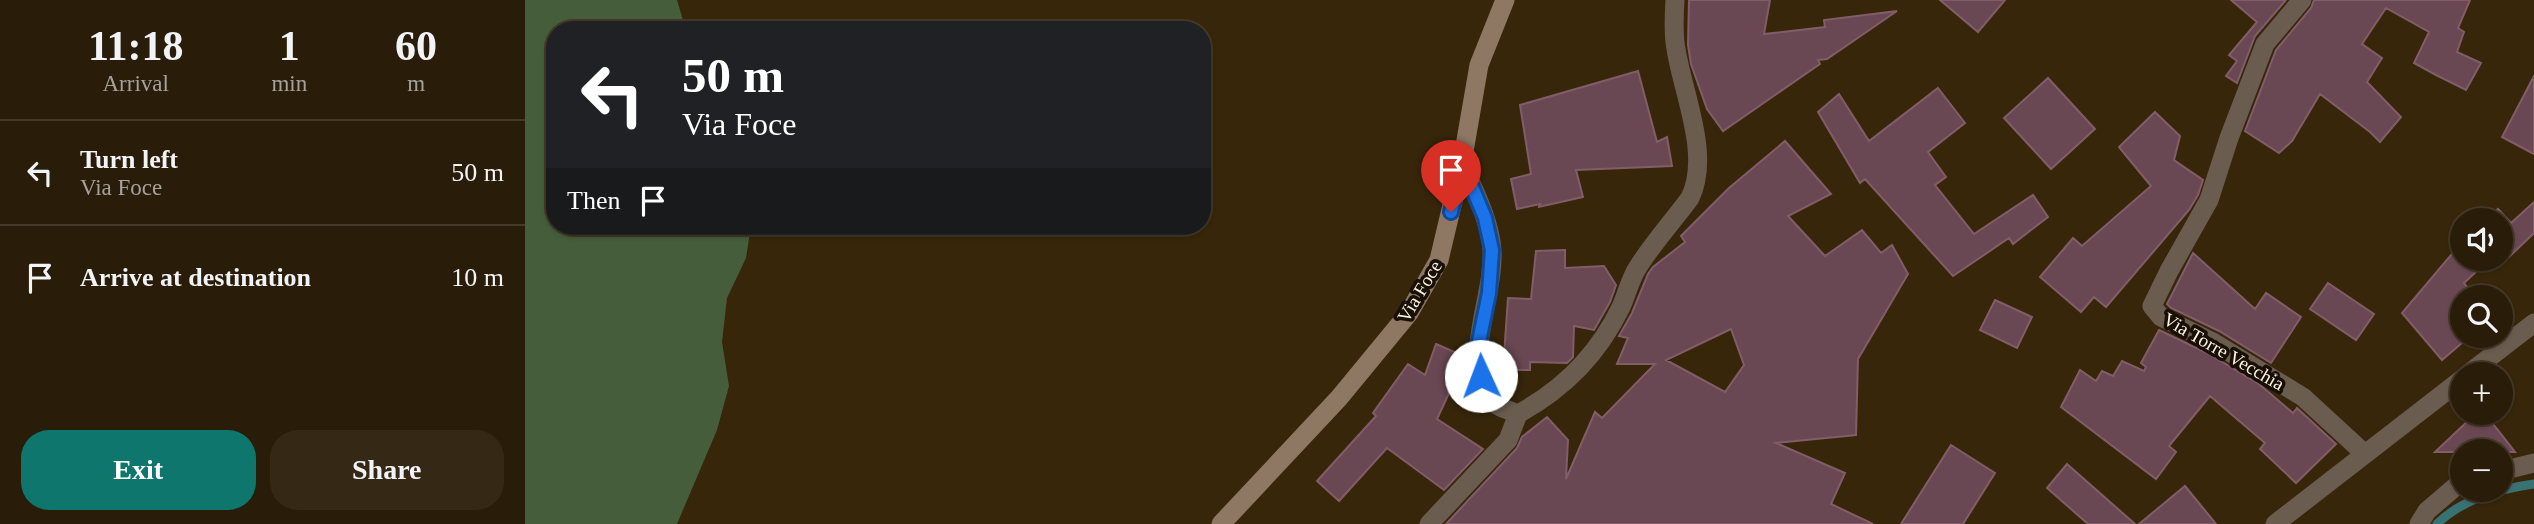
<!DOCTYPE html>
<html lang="en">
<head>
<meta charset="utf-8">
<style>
  :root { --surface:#291c08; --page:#352916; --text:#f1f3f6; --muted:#a5a19c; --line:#453a29; --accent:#0f766e }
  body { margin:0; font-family:Georgia,serif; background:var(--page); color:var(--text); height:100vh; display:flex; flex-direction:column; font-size:26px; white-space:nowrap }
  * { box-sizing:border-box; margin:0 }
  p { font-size:23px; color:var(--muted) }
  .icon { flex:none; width:38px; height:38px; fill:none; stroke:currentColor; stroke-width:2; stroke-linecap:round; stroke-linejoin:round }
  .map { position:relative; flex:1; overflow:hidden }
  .panel { display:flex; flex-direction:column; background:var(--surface); width:525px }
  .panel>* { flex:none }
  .hud { position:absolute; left:21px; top:21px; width:665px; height:214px; border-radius:28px; box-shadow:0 2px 5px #0004,0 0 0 2px var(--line); background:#202124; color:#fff; overflow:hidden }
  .tools { position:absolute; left:1925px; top:208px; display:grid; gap:14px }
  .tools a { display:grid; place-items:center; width:63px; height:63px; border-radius:50%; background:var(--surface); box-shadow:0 2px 5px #0004,0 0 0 2px var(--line); font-size:35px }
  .pin { position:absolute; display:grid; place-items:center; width:60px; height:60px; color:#fff; margin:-72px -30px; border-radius:50% 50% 50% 0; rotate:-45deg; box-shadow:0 0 7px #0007 }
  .pin .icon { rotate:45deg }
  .me { position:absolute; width:77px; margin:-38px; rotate:358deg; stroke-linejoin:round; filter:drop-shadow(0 0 5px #0008) }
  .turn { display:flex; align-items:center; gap:24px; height:147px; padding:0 21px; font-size:32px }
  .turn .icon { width:91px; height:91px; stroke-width:2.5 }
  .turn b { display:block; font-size:49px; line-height:60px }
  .then { display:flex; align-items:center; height:66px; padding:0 21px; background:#0003; gap:14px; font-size:26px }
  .eta { display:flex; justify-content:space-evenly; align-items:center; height:119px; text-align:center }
  .eta b { font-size:42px; font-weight:600; line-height:49px }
  .button { display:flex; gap:14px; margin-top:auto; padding:14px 21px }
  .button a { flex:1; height:80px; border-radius:28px; background:var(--accent); color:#fff; font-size:28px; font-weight:600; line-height:80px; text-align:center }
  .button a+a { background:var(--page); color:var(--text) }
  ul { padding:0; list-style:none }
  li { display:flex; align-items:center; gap:21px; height:105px; padding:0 21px; border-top:2px solid var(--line) }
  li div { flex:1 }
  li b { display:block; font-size:26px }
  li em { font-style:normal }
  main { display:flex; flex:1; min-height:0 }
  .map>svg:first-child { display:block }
</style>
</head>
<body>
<main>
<section class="panel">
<div class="eta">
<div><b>11:18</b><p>Arrival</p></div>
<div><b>1</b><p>min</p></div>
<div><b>60</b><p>m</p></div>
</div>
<ul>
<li><svg class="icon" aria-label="left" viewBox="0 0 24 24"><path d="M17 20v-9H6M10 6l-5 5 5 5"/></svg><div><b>Turn left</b><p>Via Foce</p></div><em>50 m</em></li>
<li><svg class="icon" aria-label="arrive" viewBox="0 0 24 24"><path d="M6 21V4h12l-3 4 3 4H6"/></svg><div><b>Arrive at destination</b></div><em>10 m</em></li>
</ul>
<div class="button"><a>Exit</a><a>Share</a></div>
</section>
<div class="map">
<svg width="2009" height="524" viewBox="0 0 2009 524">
  <rect width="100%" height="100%" fill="#37260a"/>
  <path fill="#465d3b" d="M0,0H152L161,30H30V226H226L221,258L202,298L197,342L204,386L192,430L152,524H0Z"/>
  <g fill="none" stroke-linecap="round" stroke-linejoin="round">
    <path stroke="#397272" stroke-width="9" d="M1912,524C1937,499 1974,489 2009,484"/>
  </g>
  <path fill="#6a4853" stroke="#815d68" stroke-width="2" fill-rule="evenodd" d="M1164,0H1245L1239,34L1300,27L1299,20L1372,11L1302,59L1293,60L1295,64L1198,131L1182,109L1166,64L1163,45Z
    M1415,0H1480L1453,32Z
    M1706,0H1761L1730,36L1712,83L1701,76L1712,61L1704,55L1732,22Z
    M1789,0H1945L1933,28L1939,32L1932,52L1956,63L1941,90L1911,75L1889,63L1904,32L1861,8L1837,44L1857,58L1842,82L1876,117L1855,142L1845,132L1795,94L1767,141L1754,153L1720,131L1751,50L1786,8Z
    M1113,71L1132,142L1142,137L1147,166L1051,170L1058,197L1014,207L1015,204L992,209L986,179L1006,174L995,105Z
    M2009,76V154L1977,137Z
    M1523,78L1570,129L1526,169L1479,118Z
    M1413,88L1440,123L1403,152L1421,177L1410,185L1449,234L1508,195L1523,217L1488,244L1484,238L1428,276L1340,179L1335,183L1293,112L1314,94L1344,141Z
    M1630,112L1655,136L1649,160L1678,180L1673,195L1664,210L1581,307L1569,297L1556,312L1515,277L1548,238L1557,246L1626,186L1594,147Z
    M1260,141L1306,194L1263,216L1300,256L1337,230L1356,253L1367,245L1383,274L1333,359L1331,435L1251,443L1320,473L1306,504L1348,524H921L992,448L997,437L1022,417L1043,440L1041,479L1070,412L1077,418L1130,364H1092L1103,338L1094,336L1107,313L1123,274L1128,267L1160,242L1156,236L1204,188ZM1206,329L1219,365L1200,392L1141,360Z
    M2009,202V233L1984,257L1976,249V220H1960L1973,209L1986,223Z
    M1937,242V259H1965L1939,283L1951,298H1937V336H1945L1917,360L1877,313Z
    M1040,250V268L1079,266L1091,285L1085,302L1069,330L1049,326L1048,357L1042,363L1005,362V370H978L983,298L1006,299L1011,251Z
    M1668,253L1730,309L1741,293L1776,317L1746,363L1694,331L1646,308L1642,304Z
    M1803,283L1849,314L1831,340L1785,309Z
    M1470,300L1507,317L1492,348L1455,330Z
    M1634,330L1682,353L1734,384L1768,413L1772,408L1811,444L1771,483L1735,449L1740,443L1685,396L1644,446L1651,452L1631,479L1536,407L1555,370L1571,381L1577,371L1588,376L1597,361L1619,371L1621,367L1616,363Z
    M911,344L941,357L912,419L958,449L919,490L862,448L814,501L792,481L851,416L848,413L883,364L900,375Z
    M1949,415L1961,426L1965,420L1990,452H1910Z
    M1426,445L1470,473L1438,524H1376Z
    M1542,464L1610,524H1563L1522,488Z
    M1660,486L1691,524H1614Z"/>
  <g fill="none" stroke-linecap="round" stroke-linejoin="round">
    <path stroke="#6a5c4f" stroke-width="19" d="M1777,0L1740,44L1704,138L1684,200L1644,271L1627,306L1636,317L1688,342L1778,397L1840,454
      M1943,374L2009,323
      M1976,471L2009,463
      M904,524L983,440L993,414
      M1750,524L1937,379
      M1894,524L1902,511L1937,481"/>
    <path stroke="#6a5c4f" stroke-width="19" d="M937,163C949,191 965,220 967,250C970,295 936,360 965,399C971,407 984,410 993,414C1039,389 1074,353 1096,307C1102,294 1105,279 1113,267C1128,243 1148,221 1165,198C1186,155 1158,94 1151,49C1148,34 1149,16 1150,0"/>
    <path stroke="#8e7863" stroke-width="19" d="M696,524L814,398L884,313L914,260L937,163L954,65L980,0"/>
  </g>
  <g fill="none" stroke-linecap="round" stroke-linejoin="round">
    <defs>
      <path id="route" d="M926,212L937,163L960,218L967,250L964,293L951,356L956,376"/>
    </defs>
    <use href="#route" stroke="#114b97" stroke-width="18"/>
    <use href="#route" stroke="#1a73e8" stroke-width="12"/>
  </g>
  <g text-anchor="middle" stroke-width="7" stroke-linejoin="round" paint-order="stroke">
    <g font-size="19" fill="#fdf2e2" stroke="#181006">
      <text transform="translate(894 291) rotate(-59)" y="7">Via Foce</text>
      <text transform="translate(1699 351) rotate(30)" y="7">Via Torre Vecchia</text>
    </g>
  </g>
</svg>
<div class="tools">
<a><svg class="icon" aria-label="sound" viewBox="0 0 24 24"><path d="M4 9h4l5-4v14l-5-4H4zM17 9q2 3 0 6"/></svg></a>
<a><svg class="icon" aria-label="search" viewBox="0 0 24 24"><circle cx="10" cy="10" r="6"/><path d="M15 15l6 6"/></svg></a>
<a>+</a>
<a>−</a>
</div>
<div class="pin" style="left:926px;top:212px;background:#d93025"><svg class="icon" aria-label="arrive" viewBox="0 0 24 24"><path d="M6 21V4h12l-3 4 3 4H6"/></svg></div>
<svg class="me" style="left:956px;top:376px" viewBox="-20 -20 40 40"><circle r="19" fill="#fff"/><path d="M0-13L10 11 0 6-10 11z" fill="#1a73e8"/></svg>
<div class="hud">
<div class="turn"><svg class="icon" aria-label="left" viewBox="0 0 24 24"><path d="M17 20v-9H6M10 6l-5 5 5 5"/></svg><div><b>50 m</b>Via Foce</div></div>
<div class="then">Then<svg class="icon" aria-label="arrive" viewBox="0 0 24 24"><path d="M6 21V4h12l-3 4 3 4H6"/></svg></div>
</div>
</div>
</main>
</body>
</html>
